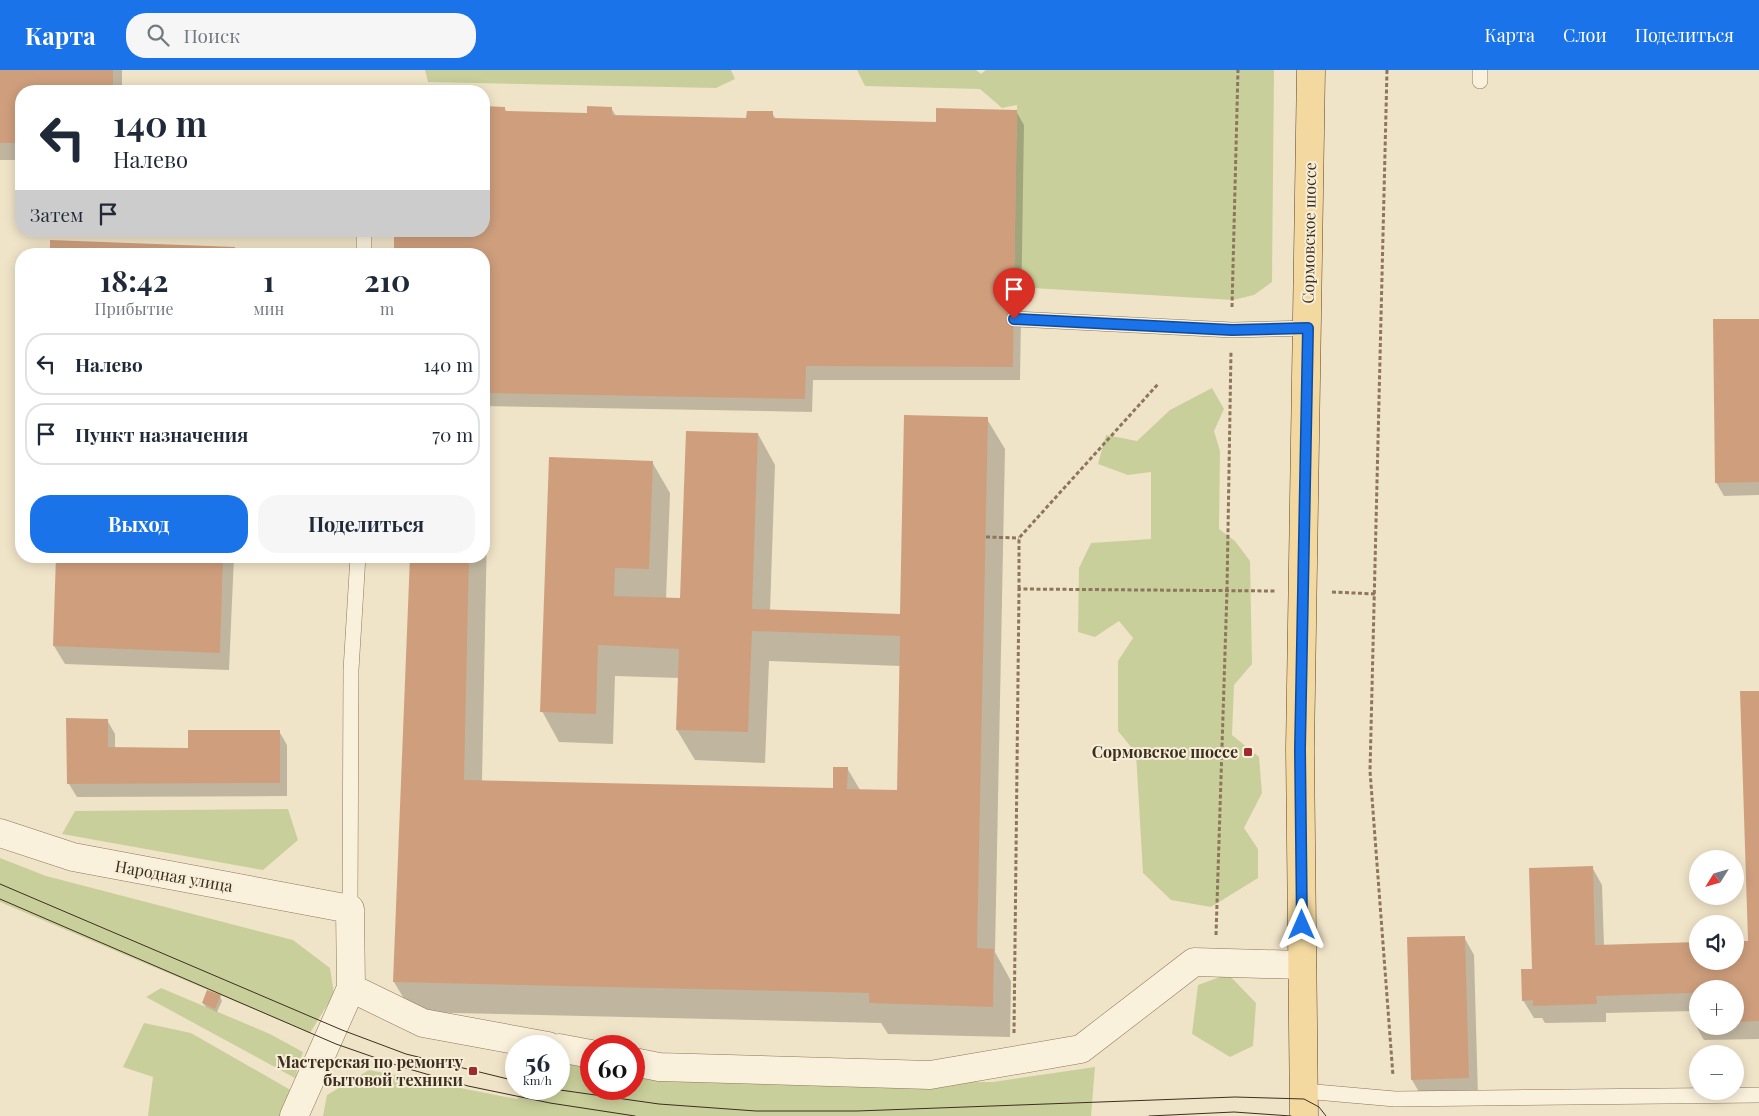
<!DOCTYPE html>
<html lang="ru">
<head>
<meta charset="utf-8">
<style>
  :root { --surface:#fff; --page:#f6f6f7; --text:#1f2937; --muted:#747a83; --line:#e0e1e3; --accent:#1a73e8 }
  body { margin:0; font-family:"Playfair Display",serif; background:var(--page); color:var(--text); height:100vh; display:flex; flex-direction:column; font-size:19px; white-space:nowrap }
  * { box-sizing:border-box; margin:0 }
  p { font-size:16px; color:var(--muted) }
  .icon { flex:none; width:28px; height:28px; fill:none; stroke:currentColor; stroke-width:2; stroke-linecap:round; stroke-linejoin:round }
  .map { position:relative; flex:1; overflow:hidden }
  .sheet { position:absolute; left:15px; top:178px; width:475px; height:315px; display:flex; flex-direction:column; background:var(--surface); border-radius:20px; box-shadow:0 2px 12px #0003 }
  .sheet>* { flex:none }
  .guide { position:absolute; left:15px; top:15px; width:475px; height:152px; border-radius:20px; box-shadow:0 2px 12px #0003; background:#fff; color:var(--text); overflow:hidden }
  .needle { width:32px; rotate:233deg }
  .buttons { position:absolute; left:1689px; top:780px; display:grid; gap:10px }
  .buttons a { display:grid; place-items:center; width:55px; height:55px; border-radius:50%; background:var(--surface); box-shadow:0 2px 12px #0003; font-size:25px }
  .speed { position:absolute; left:505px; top:965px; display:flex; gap:10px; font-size:25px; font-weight:700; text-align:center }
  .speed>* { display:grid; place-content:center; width:65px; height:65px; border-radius:50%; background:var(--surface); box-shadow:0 2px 12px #0003; line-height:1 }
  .speed small { font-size:12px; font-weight:400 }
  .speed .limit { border:8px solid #d22; background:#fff; color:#111 }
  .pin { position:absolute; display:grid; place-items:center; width:42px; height:42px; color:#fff; margin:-51px -21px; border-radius:50% 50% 50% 0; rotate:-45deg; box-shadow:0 0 5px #0007 }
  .pin .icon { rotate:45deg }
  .me { position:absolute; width:55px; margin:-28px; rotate:0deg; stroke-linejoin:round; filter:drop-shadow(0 0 4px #0008) }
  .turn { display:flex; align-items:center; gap:18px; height:105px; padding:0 15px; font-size:22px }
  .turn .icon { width:65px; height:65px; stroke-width:2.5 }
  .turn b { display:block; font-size:35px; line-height:42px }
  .then { display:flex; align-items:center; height:48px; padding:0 15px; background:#0003; gap:10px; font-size:19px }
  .eta { display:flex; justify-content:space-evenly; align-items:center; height:85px; text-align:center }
  .eta b { font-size:30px; font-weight:700; line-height:35px }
  .primary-button { display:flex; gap:10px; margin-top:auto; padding:10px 15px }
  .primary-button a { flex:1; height:58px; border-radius:20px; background:var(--accent); color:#fff; font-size:20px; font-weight:700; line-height:58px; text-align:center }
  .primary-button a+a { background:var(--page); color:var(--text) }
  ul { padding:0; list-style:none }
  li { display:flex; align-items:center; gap:15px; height:62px; margin:0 10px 8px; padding:0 5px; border:2px solid var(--line); border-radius:20px }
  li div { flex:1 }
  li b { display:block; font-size:19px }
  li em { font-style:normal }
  header { display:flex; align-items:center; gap:30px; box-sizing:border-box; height:70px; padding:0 25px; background:var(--accent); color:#fff }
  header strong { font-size:24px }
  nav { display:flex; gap:28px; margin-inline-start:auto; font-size:18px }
  .search { width:350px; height:45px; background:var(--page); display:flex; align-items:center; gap:12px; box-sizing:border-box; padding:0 18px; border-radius:20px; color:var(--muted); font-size:19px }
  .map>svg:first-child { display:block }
</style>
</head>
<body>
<header>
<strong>Карта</strong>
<div class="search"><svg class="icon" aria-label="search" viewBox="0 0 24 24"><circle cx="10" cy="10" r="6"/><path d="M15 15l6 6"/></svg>Поиск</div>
<nav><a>Карта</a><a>Слои</a><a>Поделиться</a></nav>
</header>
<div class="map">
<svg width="1759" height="1046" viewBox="0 0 1759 1046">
  <rect width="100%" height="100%" fill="#f0e4c8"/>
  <path fill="#c9cf9b" d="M425,0H731L735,9L716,18L428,12Z
    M857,0H976L981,4L986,0H1274L1272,212L1254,225L1233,230L1014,217L1017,35L1002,38L980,19L865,16Z
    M1212,318L1224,339L1214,361L1220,381L1219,459L1235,471L1250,491L1252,594L1234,615L1232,665L1259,687L1262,723L1244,758L1258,779V808L1211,837L1171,830L1143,803L1136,683L1118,661V591L1133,568L1119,551L1095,567L1078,562L1079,498L1091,473L1151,469V402L1128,405L1098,394L1106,365L1137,371L1170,340Z
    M288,739L298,770L263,800L62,764L75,741Z
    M0,788L46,806L293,870L330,898L334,924L310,963L0,832Z
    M1228,904L1256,933L1253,976L1230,987L1192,964L1198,915Z
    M161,918L270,964L303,982L295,1008L146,927Z
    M144,953L191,963L294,1022L283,1046H148L153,1007L123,997Z
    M559,993L591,996V1019H634V999L810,1011L993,1012L1095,997L1091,1046H323L327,1025L369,1000L517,1029L524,1019H559Z"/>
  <path fill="#0003" fill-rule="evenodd" d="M0,0H122V21H21V90H0Z
    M484,38H504L507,42L588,44L611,38L616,46L748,49L772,43L776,49L937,53L1016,41L1024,55L1020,310H813L812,342L484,336Z
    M1759,250V425L1724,426L1716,412Z
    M987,349L1005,379L995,882L1011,911L1010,967L888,964L881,953L412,942L394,912L411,486H484V404L488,411L482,711L834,720L847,698L860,720L898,721L901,596L769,591L765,693L695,690L677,660L679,608L615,606L613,674L559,672L542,641L652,392L670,423L666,529H682L758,364L775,395L770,541L902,545Z
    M58,486H234L229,600L65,594L54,576Z
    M1759,622V969L1704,970L1694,953V941L1606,943V952L1545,953L1542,948H1534L1523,930L1534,900L1592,797L1602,815L1604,876L1698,891H1735V873L1749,872ZM1698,919H1735V956H1698Z
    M107,650L115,664V678L190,679L279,661L287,675V726L77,727L69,714Z
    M1464,867L1474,885L1478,1026L1422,1027L1412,1010Z
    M220,926L222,931L217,942L206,937L203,933Z"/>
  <path fill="#cf9f7d" d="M0,0H113V21H21V73H0Z
    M484,36L505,37V41L587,43V36L612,37V45L746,48L747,41H773V48L936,52V38L1017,40L1013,297L806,296L805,329L484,323V184H394V161H484Z
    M50,170L235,177V184H50Z
    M1713,249H1759V412L1715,413Z
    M904,345L988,347L977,878L994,879L993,937L869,933V923L393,912L410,486H469L464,710L833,718V697H848L847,719L897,720L900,566L752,561L748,662L676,660L679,579L598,575L596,644L540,642L549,387L653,391L649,499L615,498L614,526L680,528L686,361L758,363L752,539L900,544Z
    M56,486H223L220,583L53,576Z
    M1740,621H1759V951L1735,952V919H1698V953H1693L1692,923L1596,926L1597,934L1533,936V930L1522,931L1521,899H1532L1529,798L1593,796L1595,875L1698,872V891H1735V871H1748Z
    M66,648L108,649V677L188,678V660H280V713L67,714Z
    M1465,866L1469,1008L1411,1010L1407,867Z
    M207,920L221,925L215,939L202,933Z"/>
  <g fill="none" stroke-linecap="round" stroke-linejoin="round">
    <defs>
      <path id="service" d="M1480,0V11
        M364,184V161
        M1014,249L1232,260L1308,258
        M350,839L351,600L358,486
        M1304,1021L1395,1029L1759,1025"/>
      <path id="minor" d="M0,763L73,787L350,839L351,918L294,1046
        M351,918L423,953L548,976
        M559,978L591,984
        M634,992L659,997L930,1005L1081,979L1194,892L1302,895"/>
      <path id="primary" d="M1304,1046L1300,679L1311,0"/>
    </defs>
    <use href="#service" stroke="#8d765c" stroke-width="16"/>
    <use href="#minor" stroke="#8d765c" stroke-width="29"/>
    <use href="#primary" stroke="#5b4430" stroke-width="29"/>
    <path stroke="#8d765c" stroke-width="3" stroke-dasharray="4 2.5" stroke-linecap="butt" d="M1387,0L1370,701L1393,1006
      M1232,237L1238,0
      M986,467L1019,468
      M1019,519V468L1158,314
      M1332,522L1376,524
      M1216,865L1227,520L1231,281
      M1014,963L1019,519L1275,521"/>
    <use href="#service" stroke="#faf1dc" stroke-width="15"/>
    <use href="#minor" stroke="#faf1dc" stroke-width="28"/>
    <use href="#primary" stroke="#f3d9a0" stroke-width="28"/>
    <path stroke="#3d2e20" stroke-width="1" d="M0,814L342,960L406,984L516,1011
      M0,829L336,974L402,997L468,1016L550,1033L635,1046
      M553,1019L659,1034L756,1041H857L1235,1027L1304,1029L1319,1037L1326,1046
      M1149,1046L1234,1042L1291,1046"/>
  </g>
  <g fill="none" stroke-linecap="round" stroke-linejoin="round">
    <defs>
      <path id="route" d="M1014,249L1232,260L1308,258L1300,679L1302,855"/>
    </defs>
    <use href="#route" stroke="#114b97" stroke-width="12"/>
    <use href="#route" stroke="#1a73e8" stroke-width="9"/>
  </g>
  <g fill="#9e2a2b" stroke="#f7eed8" stroke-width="2">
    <rect x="1243" y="677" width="10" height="10" rx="2.5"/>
    <rect x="468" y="996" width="10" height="10" rx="2.5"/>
  </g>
  <g text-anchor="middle" stroke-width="4" stroke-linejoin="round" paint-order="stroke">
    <g font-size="16" fill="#3d2e20" stroke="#f7eed8">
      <text transform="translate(1309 163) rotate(-89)" y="6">Сормовское шоссе</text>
      <text transform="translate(174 806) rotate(10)" y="6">Народная улица</text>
    </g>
    <g font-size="16" font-weight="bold" fill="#3d2e20" stroke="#f7eed8" text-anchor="end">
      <text x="1238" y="688">Сормовское шоссе</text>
      <text x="463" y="998">Мастерская по ремонту<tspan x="463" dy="18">бытовой техники</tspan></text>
    </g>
  </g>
</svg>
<div class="buttons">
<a><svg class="needle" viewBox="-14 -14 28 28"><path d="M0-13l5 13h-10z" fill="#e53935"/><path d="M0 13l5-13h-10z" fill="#747a83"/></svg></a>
<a><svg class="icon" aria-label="sound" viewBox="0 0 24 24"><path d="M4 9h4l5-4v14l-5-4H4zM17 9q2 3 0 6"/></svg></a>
<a>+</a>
<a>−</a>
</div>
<div class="speed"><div>56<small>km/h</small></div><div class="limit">60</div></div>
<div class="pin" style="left:1014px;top:249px;background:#d93025"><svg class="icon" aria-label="arrive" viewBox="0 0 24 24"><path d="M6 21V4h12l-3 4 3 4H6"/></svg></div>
<svg class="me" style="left:1302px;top:855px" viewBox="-20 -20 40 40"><path d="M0-17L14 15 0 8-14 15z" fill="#1a73e8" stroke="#fff" stroke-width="4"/></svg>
<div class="guide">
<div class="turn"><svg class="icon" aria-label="left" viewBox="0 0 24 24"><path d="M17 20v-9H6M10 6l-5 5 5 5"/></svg><div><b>140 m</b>Налево</div></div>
<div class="then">Затем<svg class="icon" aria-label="arrive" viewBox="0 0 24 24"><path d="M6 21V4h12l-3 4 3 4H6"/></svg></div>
</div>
<section class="sheet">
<div class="eta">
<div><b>18:42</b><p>Прибытие</p></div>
<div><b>1</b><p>мин</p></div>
<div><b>210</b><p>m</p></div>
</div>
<ul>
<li><svg class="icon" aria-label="left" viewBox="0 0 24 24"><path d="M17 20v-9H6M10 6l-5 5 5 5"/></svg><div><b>Налево</b></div><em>140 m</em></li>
<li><svg class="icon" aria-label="arrive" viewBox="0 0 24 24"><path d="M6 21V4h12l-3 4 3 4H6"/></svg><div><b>Пункт назначения</b></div><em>70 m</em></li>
</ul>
<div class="primary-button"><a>Выход</a><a>Поделиться</a></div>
</section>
</div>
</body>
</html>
